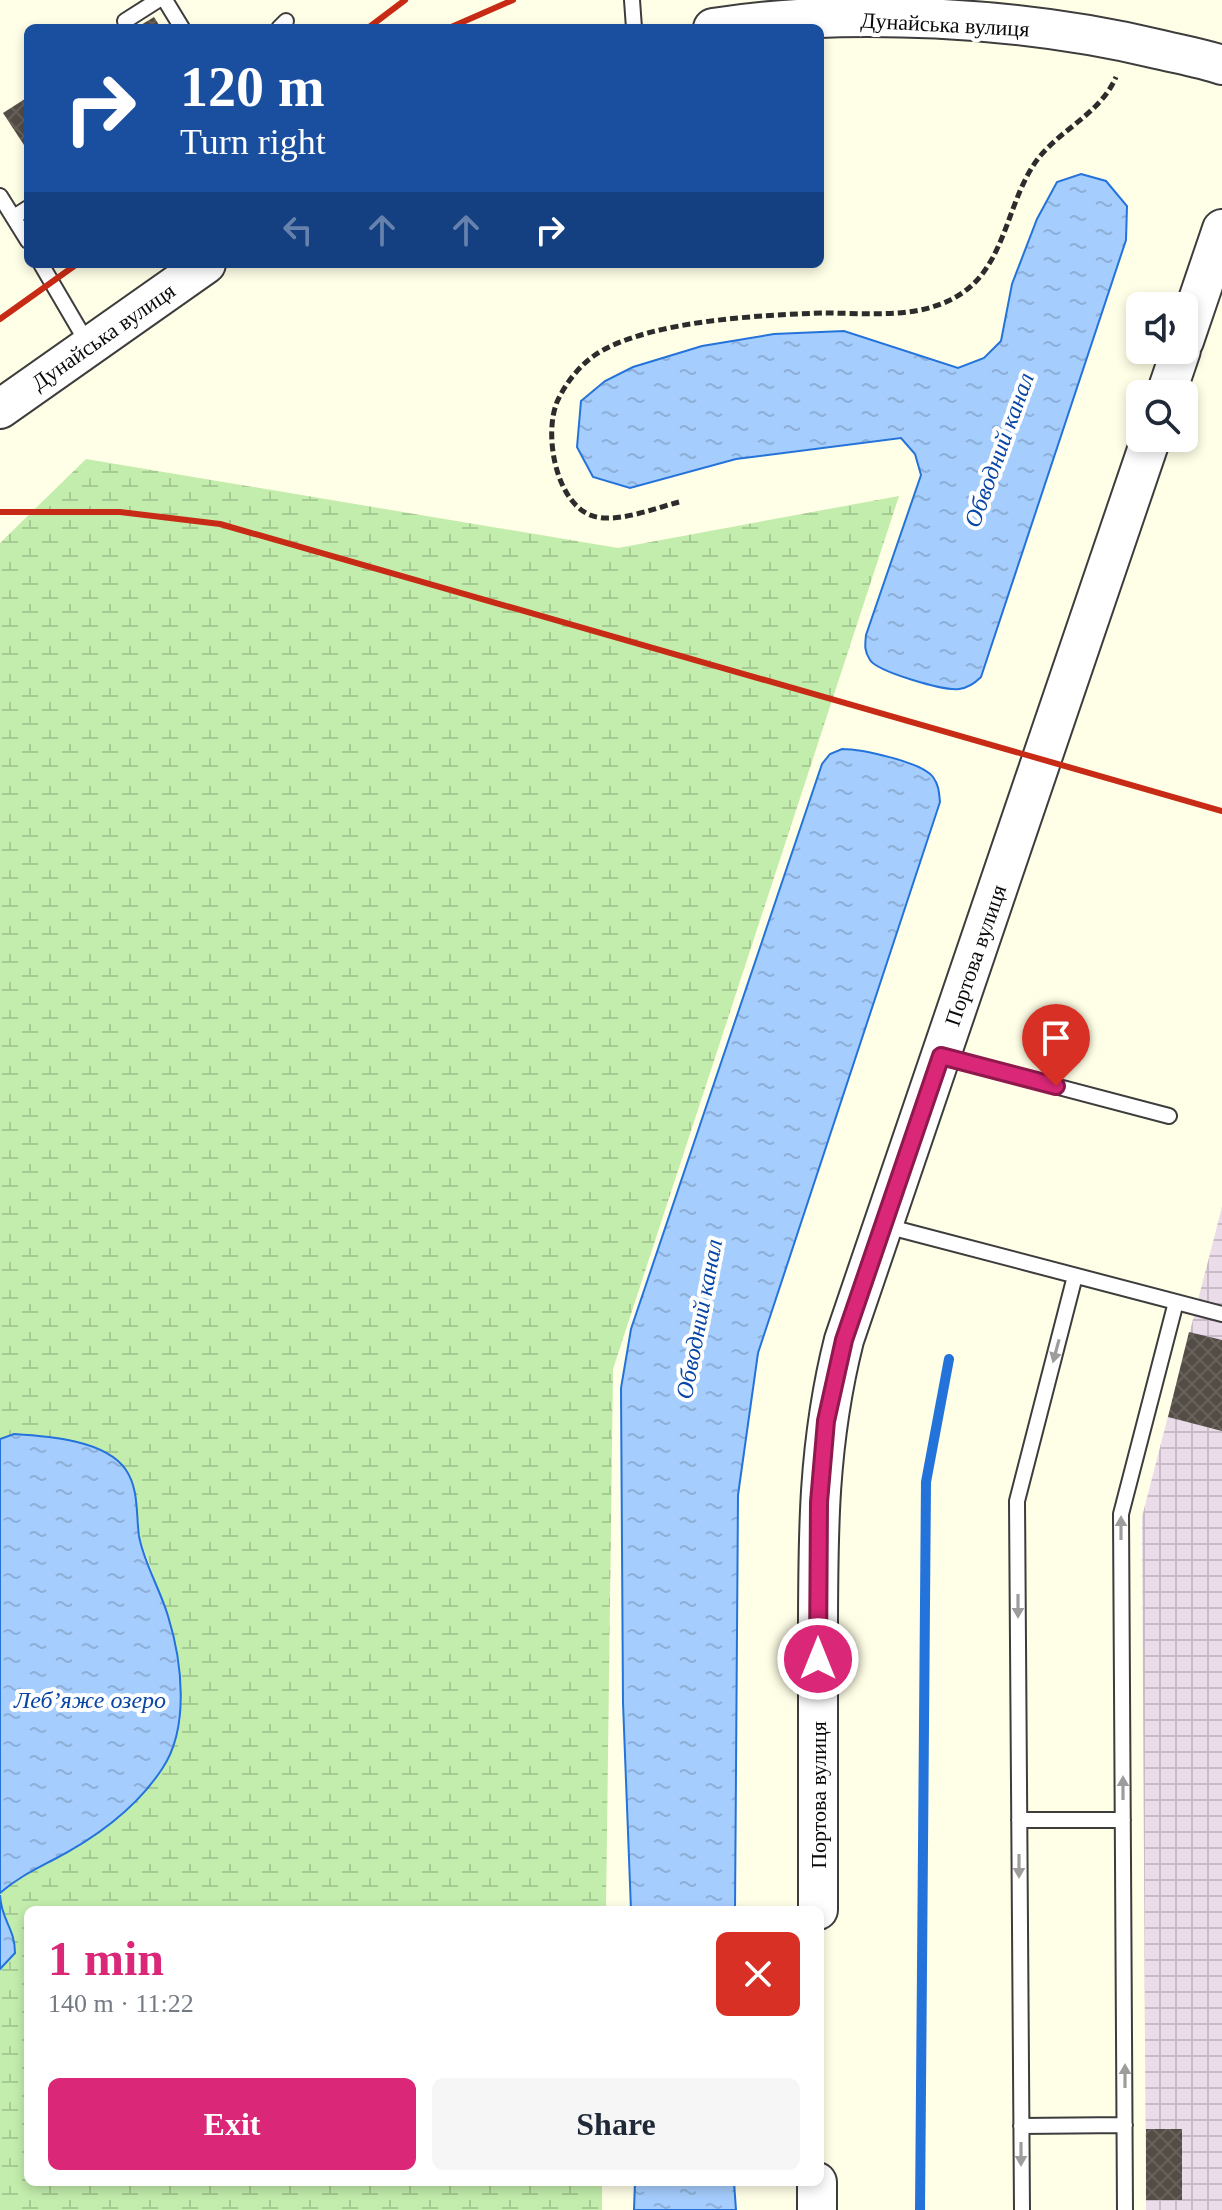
<!DOCTYPE html>
<html lang="en">
<head>
<meta charset="utf-8">
<style>
  :root { --surface:#fff; --page:#f6f6f7; --text:#1f2937; --muted:#747a83; --accent:#db2777 }
  body { margin:0; font-family:Georgia,serif; background:var(--page); color:var(--text); height:100vh; display:flex; flex-direction:column; font-size:30px; white-space:nowrap }
  * { box-sizing:border-box; margin:0 }
  p { font-size:26px; color:var(--muted) }
  .icon { flex:none; width:44px; height:44px; fill:none; stroke:currentColor; stroke-width:2; stroke-linecap:round; stroke-linejoin:round }
  .map { position:relative; flex:1; overflow:hidden }
  .details { position:absolute; left:24px; top:1906px; width:800px; height:280px; display:flex; flex-direction:column; background:var(--surface); border-radius:12px; box-shadow:0 4px 12px #0003 }
  .details>* { flex:none }
  .banner { position:absolute; left:24px; top:24px; width:800px; height:244px; border-radius:12px; box-shadow:0 4px 12px #0003; background:#1a4fa0; color:#fff; overflow:hidden }
  .controls { position:absolute; left:1126px; top:292px; display:grid; gap:16px }
  .controls a { display:grid; place-items:center; width:72px; height:72px; border-radius:12px; background:var(--surface); box-shadow:0 4px 12px #0003; font-size:40px }
  .pin { position:absolute; display:grid; place-items:center; width:68px; height:68px; color:#fff; margin:-82px -34px; border-radius:50% 50% 50% 0; rotate:-45deg; box-shadow:0 0 8px #0007 }
  .pin .icon { rotate:45deg }
  .me { position:absolute; width:88px; margin:-44px; rotate:0deg; stroke-linejoin:round; filter:drop-shadow(0 0 6px #0008) }
  .turn { display:flex; align-items:center; gap:28px; height:168px; padding:0 24px; font-size:36px }
  .turn .icon { width:104px; height:104px; stroke-width:2.5 }
  .turn b { display:block; font-size:56px; line-height:68px }
  .lanes { display:flex; align-items:center; height:76px; padding:0 24px; background:#0003; justify-content:center; gap:40px; direction:ltr }
  .lanes .off { opacity:.35 }
  .round { display:grid; place-items:center; flex:none; width:84px; height:84px; border-radius:12px; background:var(--page) }
  .head { display:flex; align-items:center; justify-content:space-between; height:136px; padding:0 24px }
  h1 { font-size:48px; font-weight:600; line-height:60px; color:var(--accent) }
  .action { display:flex; gap:16px; margin-top:auto; padding:16px 24px }
  .action a { flex:1; height:92px; border-radius:12px; background:var(--accent); color:#fff; font-size:32px; font-weight:600; line-height:92px; text-align:center }
  .action a+a { background:var(--page); color:var(--text) }
  .map>svg:first-child { display:block }
</style>
</head>
<body>
<div class="map">
<svg width="1222" height="2210" viewBox="0 0 1222 2210">
  <defs>
    <pattern id="industrial-grid" width="8" height="8" patternUnits="userSpaceOnUse" patternTransform="scale(2)"><rect width="8" height="8" fill="#ebdcea"/><path d="M0 4h8M4 0v8" fill="none" stroke="#c8bbc7"/></pattern>
    <pattern id="wetland-marsh" width="20" height="14" patternUnits="userSpaceOnUse" patternTransform="scale(2)"><rect width="20" height="14" fill="#c3edac"/><path d="M1 5h8M5 5V1M11 12h8M15 12V8" fill="none" stroke="#a6ca93"/></pattern>
    <pattern id="water-ripples" width="26" height="14" patternUnits="userSpaceOnUse" patternTransform="scale(2)"><rect width="26" height="14" fill="#a5cdfd"/><path d="M2 4q2-2 4 0t4 0M15 11q2-2 4 0t4 0" fill="none" stroke="#8dafd8"/></pattern>
    <pattern id="building-cross-hatch" width="8" height="8" patternUnits="userSpaceOnUse" patternTransform="scale(2)"><rect width="8" height="8" fill="#534d45"/><path d="M0 0l8 8M0 8l8-8" fill="none" stroke="#67625c"/></pattern>
  </defs>
  <rect width="100%" height="100%" fill="#fffee6"/>
  <path fill="url(#industrial-grid)" d="M1222,1207V2210H1146L1142,1517Z"/>
  <path fill="url(#wetland-marsh)" d="M86,459L618,548L899,496L613,1369L606,1910H28V2182H602V2210H0V1969L15,1953C15,1926 1,1920 0,1893L20,1876L52,1861L181,1720L169,1619L140,1538L136,1500L14,1434L0,1439V543Z"/>
  <path fill="url(#water-ripples)" stroke="#2473db" stroke-width="2" d="M1081,174L1106,181L1127,206L1126,240L981,677C975,683 968,688 959,689C944,691 878,672 870,660C864,651 865,645 866,635L921,475L915,454L901,438L736,459L630,488L593,477L577,447L581,401L605,381L633,367L702,346L774,334L844,331L958,368L984,358L1001,341L1012,284L1037,219L1057,182Z
    M842,749C861,749 922,762 933,777C939,785 939,793 940,802L758,1353L738,1495L735,1910H631L623,1703L621,1388L631,1329L822,764L830,754Z
    M14,1434C47,1436 106,1440 126,1470C139,1489 136,1515 139,1536C144,1563 160,1589 168,1616C182,1661 190,1728 162,1769C135,1810 94,1839 51,1861C32,1871 16,1879 0,1893V1439Z
    M0,1895C1,1920 15,1928 15,1953L0,1969Z
    M635,2182H734L736,2210H634Z"/>
  <g fill="none" stroke-linecap="round" stroke-linejoin="round">
    <path stroke="#2473db" stroke-width="10" d="M920,2210L926,1482L949,1359"/>
  </g>
  <path fill="url(#building-cross-hatch)" d="M154,17L161,28H136Z
    M28,97V142L24,145L3,113Z
    M1189,1332L1222,1340V1431L1168,1417Z
    M1146,2129H1182V2200H1146Z"/>
  <g fill="none" stroke-linecap="round" stroke-linejoin="round">
    <defs>
      <path id="service" d="M165,0L182,28
        M632,0L634,28
        M125,21L158,0
        M279,28L286,21
        M0,196L28,241
        M14,217L28,208
        M41,264L89,346
        M941,1056L1169,1116
        M886,1226L1222,1314
        M1019,1820H1123
        M1021,2126L1125,2125
        M1022,2210L1017,1501L1075,1276
        M1125,2210L1121,1514L1176,1302"/>
      <path id="tertiary" d="M713,28C849,7 1023,17 1157,49C1178,54 1201,58 1222,65
        M1184,341L1222,229
        M1166,394L1181,350
        M0,409L206,264
        M818,1910C818,1823 818,1735 818,1648C818,1539 817,1447 844,1340L1151,438
        M817,2210V2182"/>
    </defs>
    <use href="#service" stroke="#3d3d3d" stroke-width="18"/>
    <use href="#tertiary" stroke="#3d3d3d" stroke-width="42"/>
    <path stroke="#2c2c2c" stroke-width="5" stroke-dasharray="8 4" stroke-linecap="butt" d="M679,502C655,508 614,525 590,515C555,500 544,434 557,402C565,384 579,366 595,355C648,320 762,315 825,313C873,313 930,321 970,287C1008,254 1009,193 1041,155C1065,127 1101,112 1116,77"/>
    <use href="#service" stroke="#fff" stroke-width="14"/>
    <use href="#tertiary" stroke="#fff" stroke-width="38"/>
    <path stroke="#c72b15" stroke-width="6" d="M368,28L405,0
      M449,28L513,0
      M0,319L77,264
      M0,512H120L220,524L1222,811"/>
  </g>
  <defs><path id="oneway-solid" d="M-6-.8H1V-3.2L6.5 0L1 3.2V.8H-6Z" transform="scale(2)"/></defs>
  <g fill="#9d9d9d">
    <use href="#oneway-solid" transform="translate(1056 1351) rotate(105)"/>
    <use href="#oneway-solid" transform="translate(1121 1528) rotate(-90)"/>
    <use href="#oneway-solid" transform="translate(1018 1606) rotate(90)"/>
    <use href="#oneway-solid" transform="translate(1123 1788) rotate(-90)"/>
    <use href="#oneway-solid" transform="translate(1019 1866) rotate(90)"/>
    <use href="#oneway-solid" transform="translate(1125 2076) rotate(-90)"/>
    <use href="#oneway-solid" transform="translate(1021 2154) rotate(90)"/>
  </g>
  <g fill="none" stroke-linecap="round" stroke-linejoin="round">
    <defs>
      <path id="route" d="M818,1659L819,1502L826,1421L844,1340L941,1056L1056,1086"/>
    </defs>
    <use href="#route" stroke="#8e194d" stroke-width="20"/>
    <use href="#route" stroke="#db2777" stroke-width="14"/>
  </g>
  <g text-anchor="middle" stroke-width="8" stroke-linejoin="round" paint-order="stroke">
    <g font-size="22" fill="#0a0a0a" stroke="#fff">
      <text transform="translate(945 24) rotate(3)" y="8">Дунайська вулиця</text>
      <text transform="translate(103 336) rotate(-35)" y="8">Дунайська вулиця</text>
      <text transform="translate(975 955) rotate(-71)" y="8">Портова вулиця</text>
      <text transform="translate(818 1795) rotate(-90)" y="8">Портова вулиця</text>
    </g>
    <g font-size="24" font-style="italic" fill="#0846a6" stroke="#fff">
      <text transform="translate(999 450) rotate(-70)" y="8">Обводний канал</text>
      <text transform="translate(699 1319) rotate(-79)" y="8">Обводний канал</text>
      <text x="90" y="1708">Леб’яже озеро</text>
    </g>
  </g>
</svg>
<div class="controls">
<a><svg class="icon" aria-label="sound" viewBox="0 0 24 24"><path d="M4 9h4l5-4v14l-5-4H4zM17 9q2 3 0 6"/></svg></a>
<a><svg class="icon" aria-label="search" viewBox="0 0 24 24"><circle cx="10" cy="10" r="6"/><path d="M15 15l6 6"/></svg></a>
</div>
<div class="pin" style="left:1056px;top:1086px;background:#d93025"><svg class="icon" aria-label="arrive" viewBox="0 0 24 24"><path d="M6 21V4h12l-3 4 3 4H6"/></svg></div>
<svg class="me" style="left:818px;top:1659px" viewBox="-20 -20 40 40"><circle r="17" fill="#db2777" stroke="#fff" stroke-width="3"/><path d="M0-11L8 9 0 5-8 9z" fill="#fff"/></svg>
<div class="banner">
<div class="turn"><svg class="icon" aria-label="right" viewBox="0 0 24 24"><path d="M7 20v-9h11M14 6l5 5-5 5"/></svg><div><b>120 m</b>Turn right</div></div>
<div class="lanes"><svg class="icon off" aria-label="left" viewBox="0 0 24 24"><path d="M17 20v-9H6M10 6l-5 5 5 5"/></svg><svg class="icon off" aria-label="ahead" viewBox="0 0 24 24"><path d="M12 20V5M6 11l6-6 6 6"/></svg><svg class="icon off" aria-label="ahead" viewBox="0 0 24 24"><path d="M12 20V5M6 11l6-6 6 6"/></svg><svg class="icon" aria-label="right" viewBox="0 0 24 24"><path d="M7 20v-9h11M14 6l5 5-5 5"/></svg></div>
</div>
<section class="details">
<div class="head"><div><h1>1 min</h1><p>140 m · 11:22</p></div><a class="round" style="background:#d93025;color:#fff"><svg class="icon" aria-label="close" viewBox="0 0 24 24"><path d="M6 6l12 12M18 6L6 18"/></svg></a></div>
<div class="action"><a>Exit</a><a>Share</a></div>
</section>
</div>
</body>
</html>
